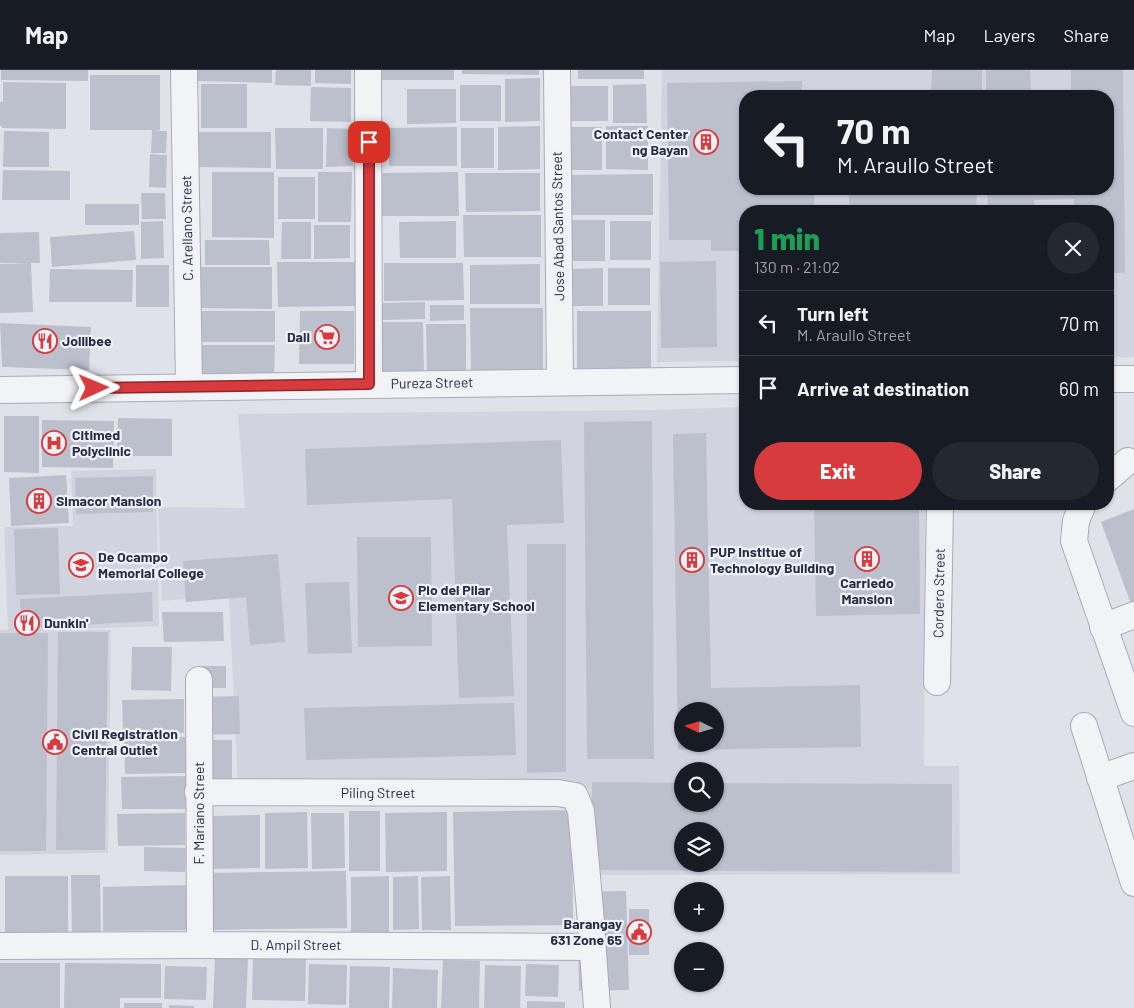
<!DOCTYPE html>
<html lang="en">
<head>
<meta charset="utf-8">
<style>
  :root { --surface:#171b24; --page:#242831; --text:#f1f3f6; --muted:#9ea1a6; --line:#363941; --accent:#d73b3e }
  body { margin:0; font-family:Barlow,sans-serif; background:var(--page); color:var(--text); height:100vh; display:flex; flex-direction:column; font-size:19px; white-space:nowrap }
  * { box-sizing:border-box; margin:0 }
  p { font-size:16px; color:var(--muted) }
  .icon { flex:none; width:28px; height:28px; fill:none; stroke:currentColor; stroke-width:2; stroke-linecap:round; stroke-linejoin:round }
  .map { position:relative; flex:1; overflow:hidden }
  .drawer { position:absolute; left:739px; top:135px; width:375px; height:305px; display:flex; flex-direction:column; background:var(--surface); border-radius:20px; box-shadow:0 1px 4px #0004 }
  .drawer>* { flex:none }
  .guide { position:absolute; left:739px; top:20px; width:375px; height:105px; border-radius:20px; box-shadow:0 1px 4px #0004; background:#171b24; color:var(--text); overflow:hidden }
  .needle { width:32px; rotate:275deg }
  .buttons { position:absolute; left:674px; top:632px; display:grid; gap:10px }
  .buttons a { display:grid; place-items:center; width:50px; height:50px; border-radius:50%; background:var(--surface); box-shadow:0 1px 4px #0004; font-size:25px }
  .pin { position:absolute; display:grid; place-items:center; width:42px; height:42px; color:#fff; margin:-21px; border-radius:10px; box-shadow:0 2px 8px #0006 }
  .me { position:absolute; width:55px; margin:-28px; rotate:89deg; stroke-linejoin:round; filter:drop-shadow(0 0 4px #0008) }
  .turn { display:flex; align-items:center; gap:18px; height:105px; padding:0 15px; font-size:22px }
  .turn .icon { width:65px; height:65px; stroke-width:2.5 }
  .turn b { display:block; font-size:35px; line-height:42px }
  .round { display:grid; place-items:center; flex:none; width:52px; height:52px; border-radius:26px; background:var(--page) }
  .headline { display:flex; align-items:center; justify-content:space-between; height:85px; padding:0 15px }
  h1 { font-size:30px; font-weight:800; line-height:38px; color:#1e9e55 }
  .cta { display:flex; gap:10px; margin-top:auto; padding:10px 15px }
  .cta a { flex:1; height:58px; border-radius:30px; background:var(--accent); color:#fff; font-size:20px; font-weight:800; line-height:58px; text-align:center }
  .cta a+a { background:var(--page); color:var(--text) }
  ul { padding:0; list-style:none }
  li { display:flex; align-items:center; gap:15px; height:65px; padding:0 15px; border-top:1px solid var(--line) }
  li div { flex:1 }
  li b { display:block; font-size:19px }
  li em { font-style:normal }
  header { display:flex; align-items:center; gap:30px; box-sizing:border-box; height:70px; padding:0 25px; background:var(--surface); border-bottom:1px solid var(--line) }
  header strong { font-size:24px }
  nav { display:flex; gap:28px; margin-inline-start:auto; font-size:18px }
  .map>svg:first-child { display:block }
</style>
</head>
<body>
<header>
<strong>Map</strong>
<nav><a>Map</a><a>Layers</a><a>Share</a></nav>
</header>
<div class="map">
<svg width="1134" height="938" viewBox="0 0 1134 938">
  <rect width="100%" height="100%" fill="#dfe2e9"/>
  <path fill="#d1d4df" fill-rule="evenodd" d="M662,0H1134V287L1108,288V141H745V291L657,292ZM745,26H1108V119H745Z
    M745,337V434H925L924,696H959L960,804L591,805L590,720L576,711L238,716L229,526L162,531L158,437L245,438L238,344L654,340ZM682,641H715V674H682ZM682,701H715V734H682ZM682,761H715V794H682Z
    M156,399L159,556L47,560H111L108,783L0,785V560H8L4,457L73,456L71,401Z"/>
  <path fill="#bcc0cd" fill-rule="evenodd" d="M1,0H88V11L1,10Z
    M198,0H272V13L198,11Z
    M276,0H311V16L275,15Z
    M315,0H351V14L315,13Z
    M382,0H454V10H381Z
    M462,0H539V5L462,4Z
    M578,0H644V9H578Z
    M932,0H982V26H931Z
    M986,0H1030L1031,26H986Z
    M1071,0H1123L1125,203H1110V229H1108V141H1074V129L1034,130V141H988L987,119H1108V26H1071Z
    M90,5H160V60L154,61H167L166,83H151L152,60H90Z
    M540,8V51L505,52V9Z
    M802,11V26H745V119H814V141H745V181H711V170H669L667,13Z
    M3,12L66,13V59L2,58V56H0V32H3Z
    M201,14H247V58H201Z
    M646,14L647,53H613V15Z
    M460,15H501V51H460Z
    M566,16H608V51H566Z
    M311,17L351,18V52L310,51Z
    M407,19H456V53L407,54Z
    M540,56V99L498,100V57Z
    M606,56H648V100L606,99Z
    M457,57V96H389V58Z
    M565,57H602V100H566Z
    M275,58H323V99H276Z
    M327,58L353,59V96L326,97Z
    M461,58H494V98H461Z
    M4,61L49,62V97H3Z
    M197,62H271V98L197,97Z
    M150,84L167,85L166,118L149,117Z
    M3,100L70,101V130H2Z
    M212,102H274V168L212,167Z
    M318,102H352L351,152H318Z
    M458,102L459,146H382V103Z
    M465,103H540V141L466,142Z
    M653,104V145H567V105Z
    M278,107H315V149H278Z
    M849,119H977L976,141H849Z
    M141,123H165L166,149H142Z
    M85,134H139V155H85Z
    M463,145H541V187H464Z
    M567,150H605V191H567Z
    M163,151L164,188L141,189V152Z
    M456,151V188H400L399,152Z
    M610,151H651V190H610Z
    M282,152H311V189H281Z
    M314,155H350V188L314,189Z
    M134,161L136,190L52,197L50,167Z
    M39,162L40,193H0V163Z
    M205,170H269L270,195H205Z
    M716,191L717,277L661,278L660,192Z
    M277,192H355V236L278,237Z
    M31,193L33,242L0,243V194Z
    M384,193H463L464,230L384,231Z
    M540,194V234H470V195Z
    M136,195H169V237H136Z
    M201,197H272V239L201,238Z
    M603,198V236H570V199Z
    M608,198H650V235H608Z
    M50,199L133,200L132,232H49Z
    M425,232V249L382,250V233Z
    M430,235H464V250L430,251Z
    M470,238H543V306H471Z
    M198,241H275V272H198Z
    M300,241H354V294H299Z
    M577,241H651V298H577Z
    M382,252H423L424,309H382Z
    M0,253L91,257L89,300L2,297Z
    M426,254H466V306L427,307Z
    M198,275H275L274,307H209L201,303Z
    M4,346H39V403L4,402Z
    M118,348L172,349V386H117Z
    M42,350L114,351L113,398L42,397Z
    M652,351L654,689H587L584,352Z
    M706,363L711,618L860,615L861,677L678,680L673,364ZM682,641H715V674H682Z
    M561,370L564,453L507,455L514,626L459,628L452,429L307,435L305,379Z
    M66,405L69,453L11,456L9,408Z
    M153,406V442L76,444L75,408Z
    M814,434H919L920,544L816,546Z
    M1134,439V533L1131,534L1101,452Z
    M58,458L60,524L16,525L14,459Z
    M357,467H431L432,576L358,577Z
    M527,474H566V702L527,703Z
    M278,484L285,572L250,575L246,527L186,532L183,491Z
    M349,512L352,583L308,584L305,513Z
    M152,522L153,551L21,558L20,529Z
    M162,542H223L224,571L164,572Z
    M58,562H108L105,780H56Z
    M0,563H48L46,781H0Z
    M132,577H172L171,621L131,620Z
    M202,596H226V618H202Z
    M239,626L240,664L204,665V627Z
    M184,629V663L123,664L122,630Z
    M514,633L516,685L306,690L304,638Z
    M185,667L186,703L125,704L124,668Z
    M204,670H232V718H205Z
    M186,706V739H122L121,707Z
    M592,712L682,713V734H715V713L952,714V802L592,800ZM682,761H715V794H682Z
    M572,740L573,855L455,856L453,742Z
    M349,741H380V801H349Z
    M307,742L308,798L265,799V743Z
    M447,742V801L386,802L385,743Z
    M185,743V775L118,776L117,744Z
    M311,743H344L345,798L312,799Z
    M260,745V798L212,799L211,746Z
    M144,777L186,778L185,802L144,801Z
    M346,801L347,858L209,860L208,803Z
    M71,805H100L101,864H72Z
    M5,806H68V868L5,869Z
    M389,806V862L351,863V807Z
    M418,806L419,859L393,860V807Z
    M450,806L451,860H422L421,807Z
    M186,815L187,860L103,861V817Z
    M626,821L629,920L579,921L577,822Z
    M629,839H649V885H629Z
    M215,887L248,888L246,938H213Z
    M253,887L306,888L305,931L252,930Z
    M443,890L480,891L479,938H441Z
    M0,893H60V938H0Z
    M65,893L161,894V928H120V938H64Z
    M309,894L347,895L346,935L308,934Z
    M526,894L559,895L558,927L525,926Z
    M485,895L521,896L520,938H484Z
    M165,896L207,897L206,930L164,929Z
    M350,896L390,897L389,938H349Z
    M393,898L438,900L437,938H392Z
    M527,931L565,932V938H527Z
    M124,933H162V938H124Z
    M169,935L194,936V938H169Z"/>
  <g fill="none" stroke-linecap="round" stroke-linejoin="round">
    <defs>
      <path id="minor" d="M184,0L189,316
        M368,0L369,314
        M557,0L560,311
        M1108,309H1134
        M0,320L745,310
        M1108,408L1128,391
        M1083,434L1076,451L1074,471L1134,643
        M1103,557L1134,545
        M199,610L200,875
        M937,612L940,434
        M1084,656L1134,813
        M1100,708L1134,696
        M198,722L558,723L575,726L581,741L590,840L597,938
        M0,876L200,875L592,877"/>
    </defs>
    <use href="#minor" stroke="#a8acb7" stroke-width="28"/>
    <use href="#minor" stroke="#f2f3f7" stroke-width="26"/>
  </g>
  <g fill="none" stroke-linecap="round" stroke-linejoin="round">
    <defs>
      <path id="route" d="M94,318L369,314V72"/>
    </defs>
    <use href="#route" stroke="#8c2628" stroke-width="12"/>
    <use href="#route" stroke="#d73b3e" stroke-width="9"/>
  </g>
  <defs>
    <symbol id="building-ring" viewBox="-11 -11 22 22"><circle r="9.5" fill="#eff1f7" stroke="#d73b3e" stroke-width="1.5"/><path d="M-4-6H4V6H1V3H-1V6H-4ZM-2.5-4.3h1.7v1.8h-1.7ZM.8-4.3h1.7v1.8H.8ZM-2.5-1h1.7V.8h-1.7ZM.8-1h1.7V.8H.8Z" fill="#d73b3e"/></symbol>
    <symbol id="supermarket-ring" viewBox="-11 -11 22 22"><circle r="9.5" fill="#eff1f7" stroke="#d73b3e" stroke-width="1.5"/><path d="M-6-5.5h2.5l.6 2H6L4.5 2H-2.5L-4.4-4H-6ZM-1.5 3.2a1.3 1.3 0 1 0 .1 0ZM3 3.2a1.3 1.3 0 1 0 .1 0Z" fill="#d73b3e"/></symbol>
    <symbol id="restaurant-ring" viewBox="-11 -11 22 22"><circle r="9.5" fill="#eff1f7" stroke="#d73b3e" stroke-width="1.5"/><path d="M-5-6h1v4h1v-4h1v4h1v-4h1v5L-1.5 .5V6h-2V.5L-5-1ZM5-6V6H3V1.5H1.5Q1.5-4 5-6Z" fill="#d73b3e"/></symbol>
    <symbol id="hospital-ring" viewBox="-11 -11 22 22"><circle r="9.5" fill="#eff1f7" stroke="#d73b3e" stroke-width="1.5"/><path d="M-5-5h3v3.5h4V-5h3V5h-3V1.5h-4V5h-3Z" fill="#d73b3e"/></symbol>
    <symbol id="university-ring" viewBox="-11 -11 22 22"><circle r="9.5" fill="#eff1f7" stroke="#d73b3e" stroke-width="1.5"/><path d="M0-5L7-2L0 1L-7-2ZM-4 1L0 2.5L4 1V4Q0 6-4 4Z" fill="#d73b3e"/></symbol>
    <symbol id="school-ring" viewBox="-11 -11 22 22"><circle r="9.5" fill="#eff1f7" stroke="#d73b3e" stroke-width="1.5"/><path d="M0-5L7-2L0 1L-7-2ZM-4 1L0 2.5L4 1V4Q0 6-4 4Z" fill="#d73b3e"/></symbol>
    <symbol id="civic-ring" viewBox="-11 -11 22 22"><circle r="9.5" fill="#eff1f7" stroke="#d73b3e" stroke-width="1.5"/><path d="M-.6-6.5H3V-4.5H.6V-3L4-1V1h2V6H-6V1h2V-1L-.6-3ZM-1.2 2.5V6h2.4V2.5Z" fill="#d73b3e"/></symbol>
  </defs>
  <g fill-rule="evenodd">
    <use href="#building-ring" x="692" y="58" width="28" height="28"/>
    <use href="#supermarket-ring" x="313" y="253" width="28" height="28"/>
    <use href="#restaurant-ring" x="31" y="257" width="28" height="28"/>
    <use href="#hospital-ring" x="40" y="359" width="28" height="28"/>
    <use href="#building-ring" x="25" y="417" width="28" height="28"/>
    <use href="#building-ring" x="853" y="475" width="28" height="28"/>
    <use href="#building-ring" x="678" y="476" width="28" height="28"/>
    <use href="#university-ring" x="67" y="481" width="28" height="28"/>
    <use href="#school-ring" x="387" y="514" width="28" height="28"/>
    <use href="#restaurant-ring" x="13" y="539" width="28" height="28"/>
    <use href="#civic-ring" x="41" y="658" width="28" height="28"/>
    <use href="#civic-ring" x="625" y="848" width="28" height="28"/>
  </g>
  <g text-anchor="middle" stroke-width="4.5" stroke-linejoin="round" paint-order="stroke">
    <g font-size="14" font-weight="bold" fill="#272d42" stroke="#eff1f7" text-anchor="start">
      <text x="688" y="69" text-anchor="end">Contact Center<tspan x="688" dy="16">ng Bayan</tspan></text>
      <text x="310" y="272" text-anchor="end">Dali</text>
      <text x="62" y="276">Jollibee</text>
      <text x="72" y="370">Citimed<tspan x="72" dy="16">Polyclinic</tspan></text>
      <text x="56" y="436">Simacor Mansion</text>
      <text x="710" y="487">PUP Institue of<tspan x="710" dy="16">Technology Building</tspan></text>
      <text x="98" y="492">De Ocampo<tspan x="98" dy="16">Memorial College</tspan></text>
      <text x="867" y="518" text-anchor="middle">Carriedo<tspan x="867" dy="16">Mansion</tspan></text>
      <text x="418" y="525">Pio del Pilar<tspan x="418" dy="16">Elementary School</tspan></text>
      <text x="44" y="558">Dunkin'</text>
      <text x="72" y="669">Civil Registration<tspan x="72" dy="16">Central Outlet</tspan></text>
      <text x="622" y="859" text-anchor="end">Barangay<tspan x="622" dy="16">631 Zone 65</tspan></text>
    </g>
    <g font-size="14" fill="#272d42" stroke="#eff1f7">
      <text transform="translate(558 156) rotate(-91)" y="5">Jose Abad Santos Street</text>
      <text transform="translate(187 158) rotate(-91)" y="5">C. Arellano Street</text>
      <text transform="translate(432 313) rotate(-1)" y="5">Pureza Street</text>
      <text transform="translate(939 523) rotate(-89)" y="5">Cordero Street</text>
      <text x="378" y="728">Piling Street</text>
      <text transform="translate(199 743) rotate(-90)" y="5">F. Mariano Street</text>
      <text x="296" y="880">D. Ampil Street</text>
    </g>
  </g>
</svg>
<div class="buttons">
<a><svg class="needle" viewBox="-14 -14 28 28"><path d="M0-13l5 13h-10z" fill="#e53935"/><path d="M0 13l5-13h-10z" fill="#9ea1a6"/></svg></a>
<a><svg class="icon" aria-label="search" viewBox="0 0 24 24"><circle cx="10" cy="10" r="6"/><path d="M15 15l6 6"/></svg></a>
<a><svg class="icon" aria-label="layers" viewBox="0 0 24 24"><path d="M12 4l9 5-9 5-9-5zM3 14l9 5 9-5"/></svg></a>
<a>+</a>
<a>−</a>
</div>
<div class="pin" style="left:369px;top:72px;background:#d93025"><svg class="icon" aria-label="arrive" viewBox="0 0 24 24"><path d="M6 21V4h12l-3 4 3 4H6"/></svg></div>
<svg class="me" style="left:94px;top:318px" viewBox="-20 -20 40 40"><path d="M0-17L14 15 0 8-14 15z" fill="#d73b3e" stroke="#fff" stroke-width="4"/></svg>
<div class="guide">
<div class="turn"><svg class="icon" aria-label="left" viewBox="0 0 24 24"><path d="M17 20v-9H6M10 6l-5 5 5 5"/></svg><div><b>70 m</b>M. Araullo Street</div></div>
</div>
<section class="drawer">
<div class="headline"><div><h1>1 min</h1><p>130 m · 21:02</p></div><a class="round"><svg class="icon" aria-label="close" viewBox="0 0 24 24"><path d="M6 6l12 12M18 6L6 18"/></svg></a></div>
<ul>
<li><svg class="icon" aria-label="left" viewBox="0 0 24 24"><path d="M17 20v-9H6M10 6l-5 5 5 5"/></svg><div><b>Turn left</b><p>M. Araullo Street</p></div><em>70 m</em></li>
<li><svg class="icon" aria-label="arrive" viewBox="0 0 24 24"><path d="M6 21V4h12l-3 4 3 4H6"/></svg><div><b>Arrive at destination</b></div><em>60 m</em></li>
</ul>
<div class="cta"><a>Exit</a><a>Share</a></div>
</section>
</div>
</body>
</html>
